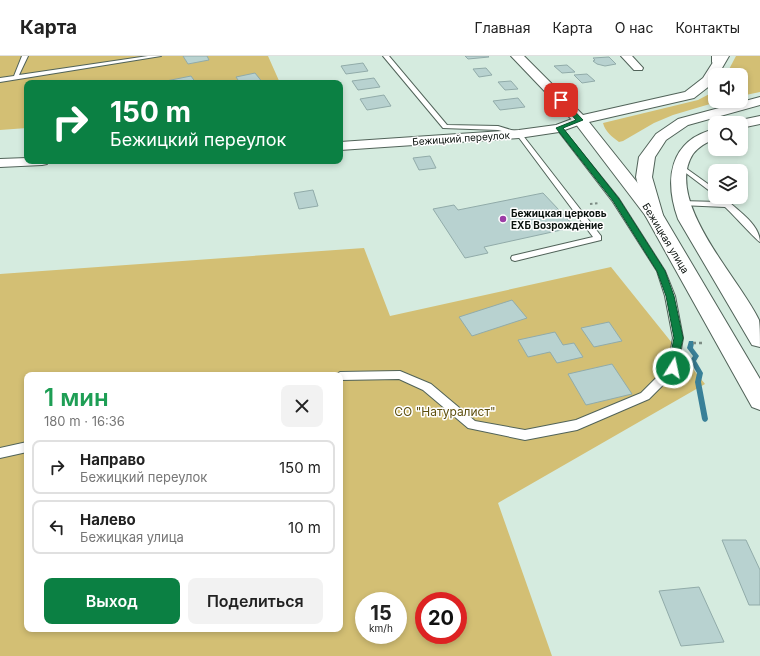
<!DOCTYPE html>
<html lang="ru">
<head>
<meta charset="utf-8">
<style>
  :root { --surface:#fff; --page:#f2f2f2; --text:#222; --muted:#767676; --line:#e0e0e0; --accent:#0b8043 }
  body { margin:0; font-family:Inter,sans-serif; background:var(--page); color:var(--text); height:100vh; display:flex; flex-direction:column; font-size:15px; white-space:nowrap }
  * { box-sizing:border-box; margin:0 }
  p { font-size:13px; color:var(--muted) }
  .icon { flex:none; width:22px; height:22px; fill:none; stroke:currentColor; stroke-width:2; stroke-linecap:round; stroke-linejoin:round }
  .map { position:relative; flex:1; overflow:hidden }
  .sheet { position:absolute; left:24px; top:316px; width:319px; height:260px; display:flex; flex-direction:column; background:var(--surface); border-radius:8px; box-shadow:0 2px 6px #0003 }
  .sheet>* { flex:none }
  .top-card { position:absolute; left:24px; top:24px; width:319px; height:84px; border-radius:8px; box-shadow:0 2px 6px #0003; background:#0b8043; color:#fff; overflow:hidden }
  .fabs { position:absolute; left:708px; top:12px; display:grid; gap:8px }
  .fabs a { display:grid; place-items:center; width:40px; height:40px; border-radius:8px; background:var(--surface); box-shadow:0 2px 6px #0003; font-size:20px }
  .speed { position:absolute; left:355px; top:536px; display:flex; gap:8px; font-size:20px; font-weight:700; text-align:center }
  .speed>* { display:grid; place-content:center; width:52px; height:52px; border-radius:50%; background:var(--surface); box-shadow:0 2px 6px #0003; line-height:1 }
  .speed small { font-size:10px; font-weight:400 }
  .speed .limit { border:6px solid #d22; background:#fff; color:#111 }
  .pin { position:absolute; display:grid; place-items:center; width:34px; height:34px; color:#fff; margin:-17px; border-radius:8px; box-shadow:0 2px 6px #0006 }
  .me { position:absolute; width:44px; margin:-22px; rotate:10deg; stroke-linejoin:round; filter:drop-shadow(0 0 3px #0008) }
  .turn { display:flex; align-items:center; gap:14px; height:84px; padding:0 20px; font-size:18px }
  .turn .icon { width:52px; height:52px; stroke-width:2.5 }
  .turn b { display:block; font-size:28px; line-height:34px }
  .round { display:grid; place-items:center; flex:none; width:42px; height:42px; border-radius:8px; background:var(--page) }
  .headline { display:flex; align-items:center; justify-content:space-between; height:68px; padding:0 20px }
  h1 { font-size:24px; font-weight:600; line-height:30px; color:#1e9e55 }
  .action { display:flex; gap:8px; margin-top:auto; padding:8px 20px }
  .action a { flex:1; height:46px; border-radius:8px; background:var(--accent); color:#fff; font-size:16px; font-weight:600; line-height:46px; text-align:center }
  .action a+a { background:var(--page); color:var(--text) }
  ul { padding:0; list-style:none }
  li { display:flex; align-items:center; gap:12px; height:54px; margin:0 8px 6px; padding:0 12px; border:2px solid var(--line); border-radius:8px }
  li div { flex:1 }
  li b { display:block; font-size:15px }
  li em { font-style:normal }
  header { display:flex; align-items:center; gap:24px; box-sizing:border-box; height:56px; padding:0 20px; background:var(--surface); border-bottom:1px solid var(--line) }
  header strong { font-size:19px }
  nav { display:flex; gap:22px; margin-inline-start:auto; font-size:14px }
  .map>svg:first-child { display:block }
</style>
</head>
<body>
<header>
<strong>Карта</strong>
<nav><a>Главная</a><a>Карта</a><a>О нас</a><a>Контакты</a></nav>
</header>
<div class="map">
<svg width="760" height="600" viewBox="0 0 760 600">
  <rect width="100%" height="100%" fill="#d5ebdf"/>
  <path fill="#d3bf74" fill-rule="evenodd" d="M0,0H268L280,27H27V72L0,74Z
    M736,0H760V36L741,40V19H726Z
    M715,35V45H720L673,59L654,67L623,85L619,86C612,81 605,75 603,67L698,44Z
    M364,192L390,260L611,211L705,328L498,447L552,600H0V218ZM27,319H340V573H27ZM364,545H398V579H364ZM424,545H458V579H424Z"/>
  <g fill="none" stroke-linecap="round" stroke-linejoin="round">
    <path fill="#398098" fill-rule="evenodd" d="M689,285H693L694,287L693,292L699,300L696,305L703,317L701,326L708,363L707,365L705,366L703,365L702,363L695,326L697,317L690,305L693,300L687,292Z"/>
  </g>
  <path fill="#b8d2d0" stroke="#91aba9" d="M183,0H207L209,4L188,8Z
    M465,0H488L489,1L468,3Z
    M609,1L616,8L605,10L597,8L593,5L595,4L593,2Z
    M363,7L368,15L346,18L341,10Z
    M567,9L575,16L562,17L554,10Z
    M486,12L492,19L479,21L473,13Z
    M255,17L263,27H240L236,21Z
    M587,18L595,25L582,27L574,19Z
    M191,20L196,27L161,26Z
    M374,22L380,31L358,34L352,25Z
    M511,25L518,33L505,34L498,26Z
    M384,39L391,50L367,54L360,43Z
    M518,42L525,51L500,54L493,45Z
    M430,100L436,112L419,114L413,102Z
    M313,134L318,150L299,153L294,137Z
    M543,137L575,171L484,191L488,197L465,202L433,153L454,149L458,154Z
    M512,244L527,262L472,280L459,261Z
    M609,266L622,285L594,291L581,272Z
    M555,276L563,289L574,287L583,301L557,307L550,296L528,301L518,284Z
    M612,308L632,338L586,349L568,318Z
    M722,484H746L760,514V549H749Z
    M699,531L724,586L681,590L659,535Z"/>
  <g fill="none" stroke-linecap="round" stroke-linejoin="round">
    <defs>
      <path id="service" d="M22,0H28L19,19L148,0H161L0,26V22L14,20Z
        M383,0H389L447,69L498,70L521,77L601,180V184L515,205L512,204L511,202L512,200L593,181L517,79L498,74L443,72Z
        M559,70L561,71L619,143L665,215L675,240L683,282L677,315L649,343L577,374L525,384L468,372L423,334L399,323L340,324V319H335L340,316L400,315L431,328L475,365L525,374L576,364L641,337L668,310L673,282L665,240L657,215L613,146L556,72Z
        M680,108L715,133V139L678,111L676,110Z
        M715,141H723C736,153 760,168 760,186C757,185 731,156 725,151L680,149L676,147L680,145L720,146Z
        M27,386V396L0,402V392Z"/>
      <path id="minor" d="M621,0H632L643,12L642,14H634Z
        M580,60L584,61L586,64L584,67L559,76L519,82L340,94V86L519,74L556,69Z
        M27,102V105H49L47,108L42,109L0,111V103Z"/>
      <path id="tertiary" d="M511,0H524L583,59L685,36L703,22L717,0H729L718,19H715V24L712,28L694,42L589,66L660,155L663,159L660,163L654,164L648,163L575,67Z"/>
      <path id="primary" d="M712,0H724V6L722,9H714L712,6Z
        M760,41V49L688,69L666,84L655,101L652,121L663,159L760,323V354L752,351L645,159L636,121L639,101L656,78L678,63Z
        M760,60V68L741,72V67H735L736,65Z
        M715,73V83C707,86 698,91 693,98C663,145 740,223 759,264C760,271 760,283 760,291L752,289L678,163C664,124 669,84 715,73Z"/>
    </defs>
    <use href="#service" stroke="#516359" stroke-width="2"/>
    <use href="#minor" stroke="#516359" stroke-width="2"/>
    <use href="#tertiary" stroke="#516359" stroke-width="2"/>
    <use href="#primary" stroke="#516359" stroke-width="2"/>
    <path stroke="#7d8c84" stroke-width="2" stroke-dasharray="2.5 2.5" stroke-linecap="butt" d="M590,148L600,147"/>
    <path stroke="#7d8c84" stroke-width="2.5" stroke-dasharray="3 3" stroke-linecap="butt" d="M693,287H704"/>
    <use href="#service" fill="#fff" fill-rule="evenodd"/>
    <use href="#minor" fill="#fff" fill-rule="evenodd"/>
    <use href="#tertiary" fill="#fff" fill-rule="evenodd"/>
    <use href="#primary" fill="#fff" fill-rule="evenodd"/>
  </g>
  <path fill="#0b8043" stroke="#07532c" d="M559,43H563L583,64L563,72L619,143L665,215L674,240L683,282L676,314L673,315L668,312L674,282L666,240L657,215L613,145L556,72L576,64L559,45Z"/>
  <circle fill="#9c3da6" stroke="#fff" stroke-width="1.5" cx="503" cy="163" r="4"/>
  <g text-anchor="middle" stroke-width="3" stroke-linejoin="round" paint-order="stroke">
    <g font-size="10" fill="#0b120e" stroke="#fff">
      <text transform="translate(461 82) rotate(-4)" y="4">Бежицкий переулок</text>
      <text transform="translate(666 182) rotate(59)" y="4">Бежицкая улица</text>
    </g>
    <g font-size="10" font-weight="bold" fill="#0b120e" stroke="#fff" text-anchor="start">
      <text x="511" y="161">Бежицкая церковь<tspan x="511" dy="12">ЕХБ Возрождение</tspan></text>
    </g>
    <g font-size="12" fill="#5e4f0f" stroke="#fff">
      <text x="445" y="360">СО "Натуралист"</text>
    </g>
  </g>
</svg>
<div class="fabs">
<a><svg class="icon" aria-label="sound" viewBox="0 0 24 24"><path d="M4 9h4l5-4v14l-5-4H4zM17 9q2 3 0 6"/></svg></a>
<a><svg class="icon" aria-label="search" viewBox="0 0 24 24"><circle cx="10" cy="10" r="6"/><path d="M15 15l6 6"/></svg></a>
<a><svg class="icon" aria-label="layers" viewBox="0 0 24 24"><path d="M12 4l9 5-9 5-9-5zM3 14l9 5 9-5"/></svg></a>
</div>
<div class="speed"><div>15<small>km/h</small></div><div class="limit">20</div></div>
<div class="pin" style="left:561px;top:44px;background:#d93025"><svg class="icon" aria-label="arrive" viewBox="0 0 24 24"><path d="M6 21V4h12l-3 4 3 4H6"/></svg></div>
<svg class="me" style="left:673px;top:312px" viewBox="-20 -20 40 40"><circle r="17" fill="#0b8043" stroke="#fff" stroke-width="3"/><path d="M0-11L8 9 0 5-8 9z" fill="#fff"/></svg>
<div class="top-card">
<div class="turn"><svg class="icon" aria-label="right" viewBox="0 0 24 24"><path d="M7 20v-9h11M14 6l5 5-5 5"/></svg><div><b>150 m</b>Бежицкий переулок</div></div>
</div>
<section class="sheet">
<div class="headline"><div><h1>1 мин</h1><p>180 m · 16:36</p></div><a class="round"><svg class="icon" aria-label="close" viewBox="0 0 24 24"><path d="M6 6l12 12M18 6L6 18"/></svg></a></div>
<ul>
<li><svg class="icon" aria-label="right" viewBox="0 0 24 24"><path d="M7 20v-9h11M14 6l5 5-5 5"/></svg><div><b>Направо</b><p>Бежицкий переулок</p></div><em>150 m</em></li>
<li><svg class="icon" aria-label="left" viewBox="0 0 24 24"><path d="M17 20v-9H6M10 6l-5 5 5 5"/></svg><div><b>Налево</b><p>Бежицкая улица</p></div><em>10 m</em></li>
</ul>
<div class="action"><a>Выход</a><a>Поделиться</a></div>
</section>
</div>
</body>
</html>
